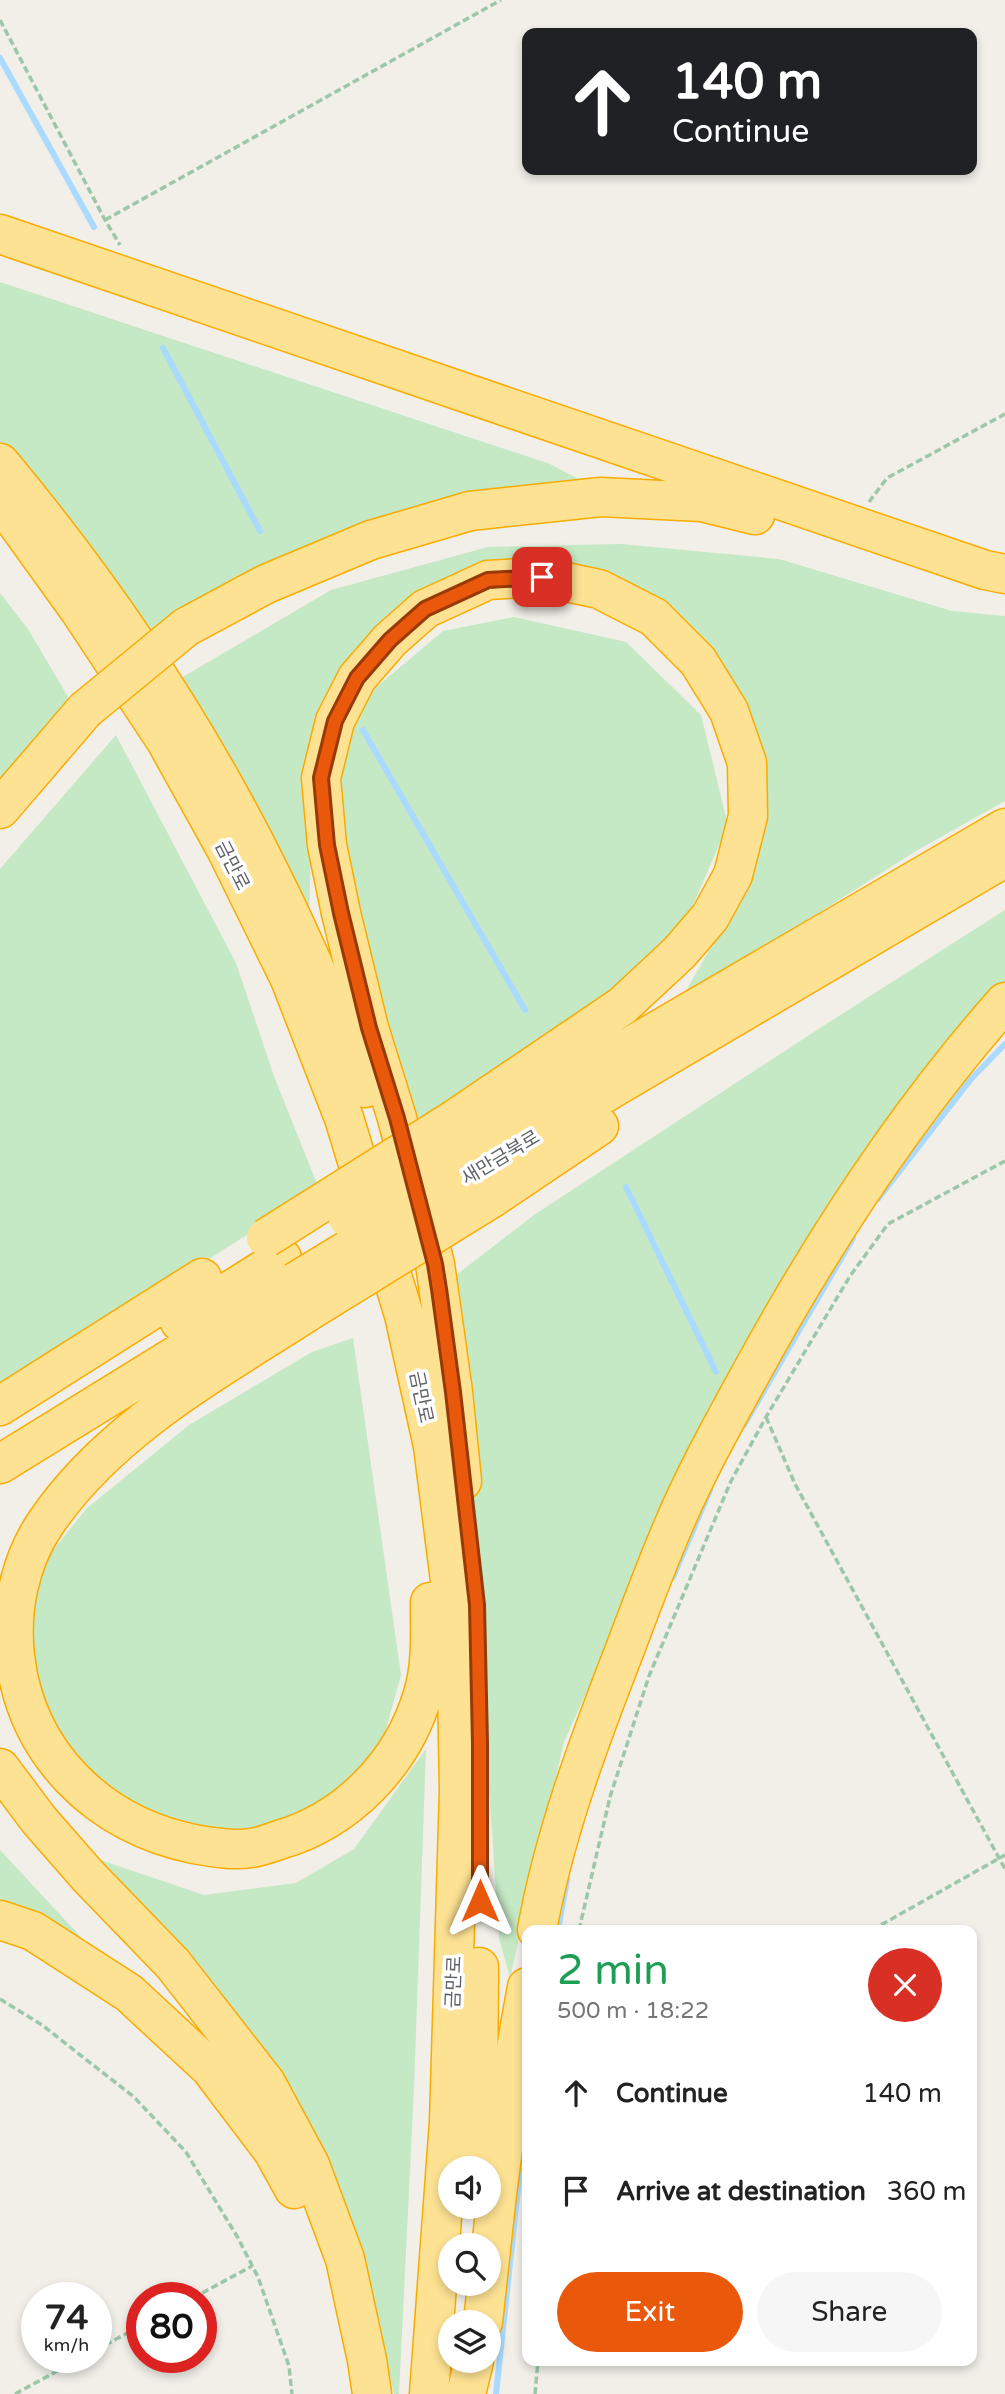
<!DOCTYPE html>
<html lang="en">
<head>
<meta charset="utf-8">
<style>
  :root { --surface:#fff; --page:#f6f6f6; --text:#222; --muted:#767676; --accent:#ea580c }
  body { margin:0; font-family:"Varela Round","Noto Sans KR",sans-serif; background:var(--page); color:var(--text); height:100vh; display:flex; flex-direction:column; font-size:26px; white-space:nowrap }
  * { box-sizing:border-box; margin:0 }
  p { font-size:23px; color:var(--muted) }
  .icon { flex:none; width:38px; height:38px; fill:none; stroke:currentColor; stroke-width:2; stroke-linecap:round; stroke-linejoin:round }
  .map { position:relative; flex:1; overflow:hidden }
  .panel { position:absolute; left:522px; top:1925px; width:455px; height:441px; display:flex; flex-direction:column; background:var(--surface); border-radius:14px; box-shadow:0 4px 10px #0003 }
  .panel>* { flex:none }
  .hud { position:absolute; left:522px; top:28px; width:455px; height:147px; border-radius:14px; box-shadow:0 4px 10px #0003; background:#202124; color:#fff; overflow:hidden }
  .controls { position:absolute; left:438px; top:2156px; display:grid; gap:14px }
  .controls a { display:grid; place-items:center; width:63px; height:63px; border-radius:50%; background:var(--surface); box-shadow:0 4px 10px #0003; font-size:35px }
  .speed { position:absolute; left:21px; top:2282px; display:flex; gap:14px; font-size:35px; font-weight:700; text-align:center }
  .speed>* { display:grid; place-content:center; width:91px; height:91px; border-radius:50%; background:var(--surface); box-shadow:0 4px 10px #0003; line-height:1 }
  .speed small { font-size:18px; font-weight:400 }
  .speed .limit { border:10px solid #d22; background:#fff; color:#111 }
  .pin { position:absolute; display:grid; place-items:center; width:60px; height:60px; color:#fff; margin:-30px; border-radius:14px; box-shadow:0 4px 10px #0006 }
  .me { position:absolute; width:77px; margin:-38px; rotate:0deg; stroke-linejoin:round; filter:drop-shadow(0 0 5px #0008) }
  .turn { display:flex; align-items:center; gap:24px; height:147px; padding:0 35px; font-size:32px }
  .turn .icon { width:91px; height:91px; stroke-width:2.5 }
  .turn b { display:block; font-size:49px; line-height:60px }
  .round { display:grid; place-items:center; flex:none; width:74px; height:74px; border-radius:37px; background:var(--page) }
  .headline { display:flex; align-items:center; justify-content:space-between; height:119px; padding:0 35px }
  h1 { font-size:42px; font-weight:600; line-height:52px; color:#1e9e55 }
  .action { display:flex; gap:14px; margin-top:auto; padding:14px 35px }
  .action a { flex:1; height:80px; border-radius:42px; background:var(--accent); color:#fff; font-size:28px; font-weight:600; line-height:80px; text-align:center }
  .action a+a { background:var(--page); color:var(--text) }
  ul { padding:0; list-style:none }
  li { display:flex; align-items:center; gap:21px; height:98px; padding:0 35px }
  li div { flex:1 }
  li b { display:block; font-size:26px }
  li em { font-style:normal }
  .map>svg:first-child { display:block }
</style>
</head>
<body>
<div class="map">
<svg width="1005" height="2394" viewBox="0 0 1005 2394">
  <rect width="100%" height="100%" fill="#f1efe8"/>
  <path fill="#c5e8c5" d="M0,282L550,464L596,488L388,514L212,595L150,641L0,451Z
    M621,544L779,559L952,611L1005,616V801L916,851L681,1000L749,879L722,665L511,565L369,645L314,717L309,926L176,681L331,590L488,547Z
    M0,593L28,629L71,702L0,789Z
    M514,617L626,642L701,715L728,825L681,932L564,1032L414,1126L346,881L339,767L367,695L443,631Z
    M116,735L236,963L275,1079L319,1189L0,1392V869Z
    M1005,910V987L729,1375L564,1742L510,1978L499,1938L455,1276L534,1215L820,1028Z
    M353,1338L401,1675L380,1751L324,1804L255,1833L164,1822L88,1774L43,1711L29,1650L38,1569L86,1509L189,1425L312,1352Z
    M426,1749L414,2088L399,2394H394L371,2296L293,2089L187,1956L83,1854L204,1895L296,1883L354,1849Z
    M0,1850L105,1963L21,1908L0,1901Z"/>
  <g fill="none" stroke-linecap="round" stroke-linejoin="round">
    <path stroke="#aadaff" stroke-width="6" d="M0,58L94,227
      M163,348L260,531
      M363,730L525,1010
      M626,1187L716,1372
      M878,1199L971,1079L1005,1044
      M744,1425L853,1238
      M673,1577L710,1490
      M558,1930L567,1880
      M496,2394L521,2161"/>
    <defs>
      <path id="highway" d="M0,234L985,570L1005,574
        M0,463C106,590 200,730 273,879C307,947 336,1017 365,1088
        M0,500L80,611L166,741L226,849L290,979L344,1118L404,1315L433,1446L456,1628L459,1790L449,2122L429,2394
        M186,627L266,584L371,540L470,511L601,497L702,502L755,515
        M0,809L85,710
        M455,1119L622,1006L679,953L710,917L733,875L748,816L747,763L729,711L698,661L654,617L599,589L542,577L488,580L425,609L390,640L357,678L335,721L321,778L327,845L341,913L369,1028L397,1118L435,1264L453,1392L462,1481
        M468,1144L576,1078L1005,828
        M482,1168L618,1085L994,864
        M492,1198L599,1126
        M309,1311C215,1372 109,1429 45,1524C19,1563 10,1611 15,1656C26,1754 99,1825 194,1844C211,1847 233,1851 251,1848C260,1847 270,1843 279,1840C348,1820 403,1763 423,1694C432,1665 430,1632 430,1602
        M180,1322L282,1258
        M0,1406L202,1278
        M0,1464L295,1282
        M0,1768L39,1820L88,1876L173,1964L266,2083L310,2165L345,2259L367,2360L372,2394
        M0,1920L33,1931L129,1993L210,2068L273,2151L294,2189
        M537,1930C554,1836 587,1747 622,1657C638,1615 654,1571 672,1529C694,1476 723,1424 751,1373C823,1241 905,1115 1005,1002
        M474,2168L478,2097L479,1967
        M483,2322L497,2194L517,2043L527,1987
        M466,2394L474,2361"/>
    </defs>
    <use href="#highway" stroke="#f9ab00" stroke-width="41"/>
    <path stroke="#9cc7a9" stroke-width="3.5" stroke-dasharray="7 3.5" stroke-linecap="butt" d="M0,20L105,220L120,245
      M105,220L501,0
      M869,502L887,478L1005,414
      M766,1417L795,1484L1005,1869
      M579,1930L610,1797L649,1676L731,1481L766,1417L850,1276L888,1224L1005,1161
      M872,1930L1005,1855
      M0,1999L42,2025L134,2097L186,2152L238,2238L258,2277L289,2366L292,2394
      M193,2298L252,2266
      M96,2350L142,2325
      M15,2394L83,2357
      M535,2394L538,2361"/>
    <use href="#highway" stroke="#fde293" stroke-width="38"/>
    <defs>
      <path id="highway-bridge" d="M85,710L186,627
        M348,1218L468,1144
        M266,1238L455,1119
        M295,1282L482,1168
        M309,1311L492,1198"/>
    </defs>
    <use href="#highway-bridge" stroke="#f9ab00" stroke-width="41" stroke-linecap="butt"/>
    <use href="#highway-bridge" stroke="#fde293" stroke-width="38"/>
  </g>
  <g fill="none" stroke-linecap="round" stroke-linejoin="round">
    <defs>
      <path id="route" d="M480,1901V1744L477,1605L453,1392L439,1289L435,1264L397,1118L369,1028L341,913L327,845L321,778L335,721L357,678L390,640L425,609L488,580L542,577"/>
    </defs>
    <use href="#route" stroke="#983908" stroke-width="18"/>
    <use href="#route" stroke="#ea580c" stroke-width="12"/>
  </g>
  <g text-anchor="middle" stroke-width="7" stroke-linejoin="round" paint-order="stroke">
    <g font-size="19" fill="#5f6368" stroke="#fff">
      <text transform="translate(233 865) rotate(63)" y="7">금만로</text>
      <text transform="translate(500 1157) rotate(-31)" y="7">새만금북로</text>
      <text transform="translate(422 1397) rotate(78)" y="7">금만로</text>
      <text transform="translate(453 1982) rotate(-88)" y="7">금만로</text>
    </g>
  </g>
</svg>
<div class="controls">
<a><svg class="icon" aria-label="sound" viewBox="0 0 24 24"><path d="M4 9h4l5-4v14l-5-4H4zM17 9q2 3 0 6"/></svg></a>
<a><svg class="icon" aria-label="search" viewBox="0 0 24 24"><circle cx="10" cy="10" r="6"/><path d="M15 15l6 6"/></svg></a>
<a><svg class="icon" aria-label="layers" viewBox="0 0 24 24"><path d="M12 4l9 5-9 5-9-5zM3 14l9 5 9-5"/></svg></a>
</div>
<div class="speed"><div>74<small>km/h</small></div><div class="limit">80</div></div>
<div class="pin" style="left:542px;top:577px;background:#d93025"><svg class="icon" aria-label="arrive" viewBox="0 0 24 24"><path d="M6 21V4h12l-3 4 3 4H6"/></svg></div>
<svg class="me" style="left:480px;top:1901px" viewBox="-20 -20 40 40"><path d="M0-17L14 15 0 8-14 15z" fill="#ea580c" stroke="#fff" stroke-width="4"/></svg>
<div class="hud">
<div class="turn"><svg class="icon" aria-label="ahead" viewBox="0 0 24 24"><path d="M12 20V5M6 11l6-6 6 6"/></svg><div><b>140 m</b>Continue</div></div>
</div>
<section class="panel">
<div class="headline"><div><h1>2 min</h1><p>500 m · 18:22</p></div><a class="round" style="background:#d93025;color:#fff"><svg class="icon" aria-label="close" viewBox="0 0 24 24"><path d="M6 6l12 12M18 6L6 18"/></svg></a></div>
<ul>
<li><svg class="icon" aria-label="ahead" viewBox="0 0 24 24"><path d="M12 20V5M6 11l6-6 6 6"/></svg><div><b>Continue</b></div><em>140 m</em></li>
<li><svg class="icon" aria-label="arrive" viewBox="0 0 24 24"><path d="M6 21V4h12l-3 4 3 4H6"/></svg><div><b>Arrive at destination</b></div><em>360 m</em></li>
</ul>
<div class="action"><a>Exit</a><a>Share</a></div>
</section>
</div>
</body>
</html>
